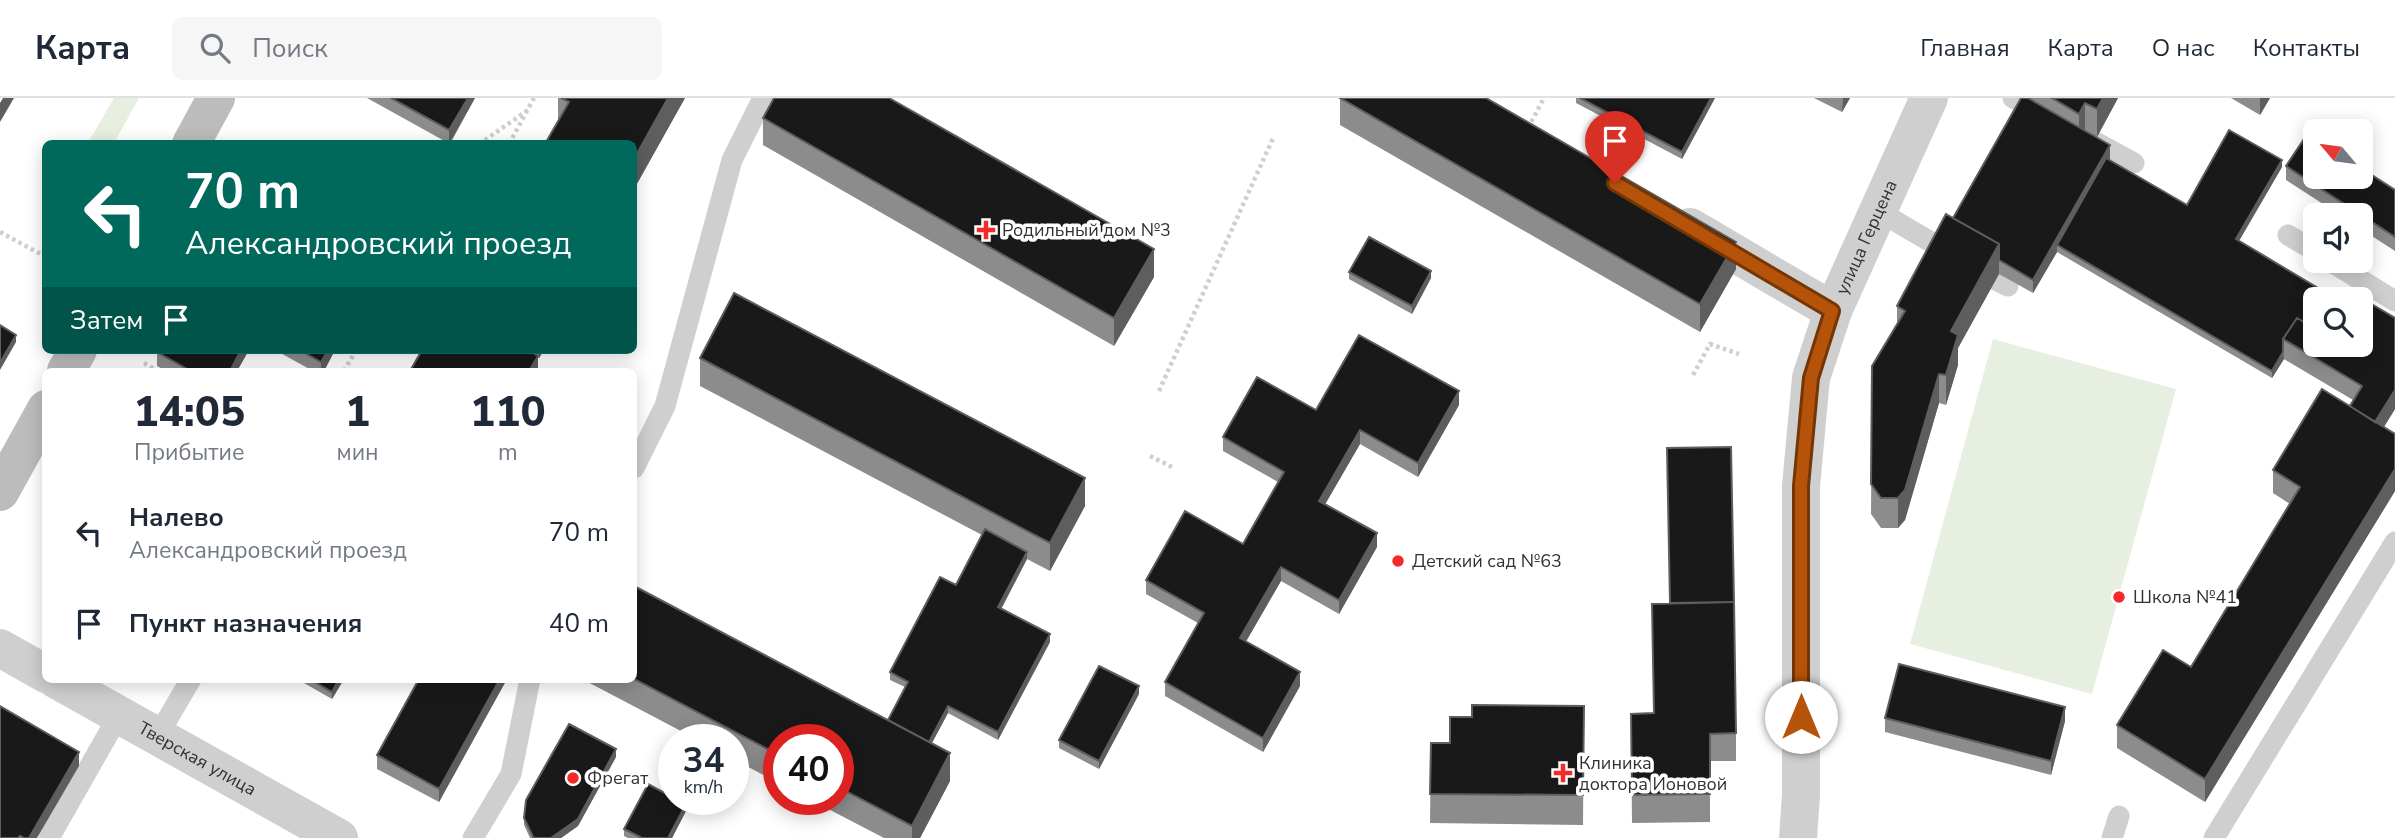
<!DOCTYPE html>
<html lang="ru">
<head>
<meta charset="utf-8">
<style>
  :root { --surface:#fff; --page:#f6f6f7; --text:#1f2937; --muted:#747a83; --line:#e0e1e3 }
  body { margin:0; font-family:"Nunito Sans",sans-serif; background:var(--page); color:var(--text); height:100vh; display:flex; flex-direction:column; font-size:26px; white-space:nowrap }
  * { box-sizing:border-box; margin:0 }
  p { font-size:23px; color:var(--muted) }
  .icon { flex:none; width:38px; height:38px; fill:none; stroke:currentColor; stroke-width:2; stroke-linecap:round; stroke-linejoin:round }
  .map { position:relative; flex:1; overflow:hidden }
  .sheet { position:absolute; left:42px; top:270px; width:595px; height:315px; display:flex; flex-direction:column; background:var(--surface); border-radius:10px; box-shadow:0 4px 18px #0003 }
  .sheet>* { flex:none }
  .top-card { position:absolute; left:42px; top:42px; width:595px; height:214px; border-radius:10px; box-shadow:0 4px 18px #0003; background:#00695c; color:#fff; overflow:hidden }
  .needle { width:46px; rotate:299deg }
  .buttons { position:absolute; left:2303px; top:21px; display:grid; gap:14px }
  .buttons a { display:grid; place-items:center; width:70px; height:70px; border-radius:10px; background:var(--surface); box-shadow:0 4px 18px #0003; font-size:35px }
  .speed { position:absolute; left:658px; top:626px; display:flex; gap:14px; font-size:35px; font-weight:700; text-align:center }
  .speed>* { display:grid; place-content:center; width:91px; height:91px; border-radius:50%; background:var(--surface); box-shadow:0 4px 18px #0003; line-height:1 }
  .speed small { font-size:18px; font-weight:400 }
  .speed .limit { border:10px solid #d22; background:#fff; color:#111 }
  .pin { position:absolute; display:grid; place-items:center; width:60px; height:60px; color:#fff; margin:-72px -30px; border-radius:50% 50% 50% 0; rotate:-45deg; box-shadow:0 0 7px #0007 }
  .pin .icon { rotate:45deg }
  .me { position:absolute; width:77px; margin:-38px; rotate:0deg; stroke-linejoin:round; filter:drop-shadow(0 0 5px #0008) }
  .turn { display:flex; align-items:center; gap:24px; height:147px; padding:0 28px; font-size:32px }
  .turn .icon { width:91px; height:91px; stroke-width:2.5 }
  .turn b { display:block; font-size:49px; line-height:60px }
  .then { display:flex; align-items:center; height:66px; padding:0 28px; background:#0003; gap:14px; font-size:26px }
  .eta { display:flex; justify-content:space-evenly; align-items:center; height:119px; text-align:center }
  .eta b { font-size:42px; font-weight:800; line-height:49px }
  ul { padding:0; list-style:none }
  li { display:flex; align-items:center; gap:21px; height:91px; padding:0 28px }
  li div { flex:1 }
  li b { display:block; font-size:26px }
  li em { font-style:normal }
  header { display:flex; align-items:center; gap:42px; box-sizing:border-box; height:98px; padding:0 35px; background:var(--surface); border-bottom:2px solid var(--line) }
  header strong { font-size:33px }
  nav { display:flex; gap:38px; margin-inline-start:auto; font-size:24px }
  .search { width:490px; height:63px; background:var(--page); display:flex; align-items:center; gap:18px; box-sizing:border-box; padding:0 24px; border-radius:10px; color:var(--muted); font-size:26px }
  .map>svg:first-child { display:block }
</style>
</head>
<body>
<header>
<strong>Карта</strong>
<div class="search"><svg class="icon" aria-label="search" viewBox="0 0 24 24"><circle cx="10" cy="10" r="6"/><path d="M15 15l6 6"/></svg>Поиск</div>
<nav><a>Главная</a><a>Карта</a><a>О нас</a><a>Контакты</a></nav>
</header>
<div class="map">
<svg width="2395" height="740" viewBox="0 0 2395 740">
  <rect width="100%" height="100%" fill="#fff"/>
  <path fill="#e7f0e0" d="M114,0H139L114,45H88Z
    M1993,241L2176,291L2092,596L1910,546Z"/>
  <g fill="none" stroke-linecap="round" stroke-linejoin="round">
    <path stroke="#cfcfcf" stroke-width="4.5" stroke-dasharray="3.5 3.5" stroke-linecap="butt" d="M1528,30L1544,0
      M479,46L528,12
      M509,46L534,0
      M0,134L46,159
      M144,265L158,273
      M344,273L356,252
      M552,273H555
      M1693,277L1710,246L1739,256
      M1159,293L1274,38
      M1150,358L1172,369"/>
    <path stroke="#cfcfcf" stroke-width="21" d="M2013,0L2045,17
      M2086,39L2134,65
      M1878,113L1943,151
      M2288,137L2315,153
      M2330,163L2395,203
      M1996,182L2008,188
      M634,370L665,308L732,62L763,0
      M157,639L191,581
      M49,740L119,617
      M473,740L511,676L530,581
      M2112,740L2119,718
      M2214,740L2395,444"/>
    <g stroke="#cfcfcf" stroke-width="38">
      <path d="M1690,129L1833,213"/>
      <path d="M0,550L46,576"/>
      <path id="s1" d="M55,581L339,740"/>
    </g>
    <path stroke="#cfcfcf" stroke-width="38" id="s2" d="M1798,740L1801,697V388L1811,280L1833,213L1929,0"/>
    <path stroke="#bcbcbc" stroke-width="38" d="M191,46L216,0
      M66,273L78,252
      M0,394L46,311"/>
  </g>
  <path fill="#8c8c8c" d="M367,0H475L450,46Z
    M558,0H685L634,91V46L558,24Z
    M1340,0L1736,171L1700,234L1340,27Z
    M1576,0H1715L1682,61L1576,5Z
    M1814,0H1850L1842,14Z
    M2021,0H2118L2097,39L2085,32L2110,61L2109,62L2187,107L2282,69L2239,143L2395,311L2384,329L2395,336V393L2205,704L2117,650V627L2191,569L2290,406L2273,395V372L2350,308L2353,302L2284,261L2272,280L2057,154L2033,195L1999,176L1958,250V267L1946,307L1939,305L1905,422L1898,430H1881L1871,416L1872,268L1897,226V208L1953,120Z
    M2231,0H2270L2260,17Z
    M763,20L1154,179L1114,248L763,47Z
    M2286,68L2395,92V153L2361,131V117H2340L2286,82Z
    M1349,174L1431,180L1412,216L1349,181Z
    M158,252H249L237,273H166L157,268V254Z
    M275,252H335L324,273H313Z
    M422,252H544L539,260H538V273Z
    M700,260L1085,408L1050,473L1027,461L1001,511L1050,544L998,642L948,615L932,645L950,683L920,740H884L811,702H838V642H779V685L733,661V642H698L582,581H634L888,622L905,589L890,582V574L956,487L982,437L700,288Z
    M1459,307L1418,379L1360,346L1325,406L1377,449L1339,516L1281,483L1246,543L1300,588L1263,654L1165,598V584L1198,525L1146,496V482L1243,446L1278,384L1223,353V339L1316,312Z
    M297,581H344L332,601Z
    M419,581H507L439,704L377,671V657Z
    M1139,596L1099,671L1059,650V642Z
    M1584,608L1583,727L1430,725L1431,645H1450L1472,619Z
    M1653,615L1736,635V663H1710V724L1632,725L1631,616Z
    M1885,620L2065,623L2051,677L1885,634Z
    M616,659L578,728L561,740H530L524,727V720Z
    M686,713L672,740H628L624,738V731Z"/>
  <path fill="#5e5e5e" d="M3,0H14L0,24V5Z
    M468,0H475L449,46V32Z
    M668,0H685L634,91V61Z
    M1711,0H1715L1682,61V54Z
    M1843,0H1850L1842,14Z
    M2103,0H2118L2097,39V11Z
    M2260,0H2270L2260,17Z
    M2085,5V32L2079,43V16Z
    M2110,47V61L2060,149L2057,147V154L2033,195V182Z
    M2282,62V69L2236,148V141Z
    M1736,144V171L1700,234V206Z
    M1999,146V176L1958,250V267L1946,307V277L1951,233Z
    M1154,151V179L1114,248V220Z
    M1431,173V180L1412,216V208Z
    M16,237V244L0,272V265Z
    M241,252H249L237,273H230Z
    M328,252H335L324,273H321V264Z
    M539,252H544L539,260Z
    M2283,254L2284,261L2272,280V273Z
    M538,258V273H529Z
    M1939,276V305L1905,422L1898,430V400Z
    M2395,292V311L2373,346V327Z
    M1459,293V307L1418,379V365Z
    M1360,332V346L1319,417V403Z
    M2395,371V393L2205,704V681Z
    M1085,380V408L1050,473V445Z
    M1377,435V449L1339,516V502Z
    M1027,454V461L998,517V509Z
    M1281,469V483L1240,554V540Z
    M1050,536V544L998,642V634Z
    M1300,574V588L1263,654V640Z
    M339,581H344L332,601V594Z
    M500,581H507L439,704V691Z
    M1139,588V596L1099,671V663Z
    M948,608V615L920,667V660Z
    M2065,609V623L2051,677V663Z
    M616,651V659L578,728L561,740H551Z
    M79,654V668L37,740H29Z
    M950,655V683L920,740H912V728Z
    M686,706V713L672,740H668Z"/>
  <path fill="#191919" stroke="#5e5e5e" stroke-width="2" d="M391,0H468L449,32Z
    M561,0H668L634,61V46H545L569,4Z
    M774,0H889L1154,151L1114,220L763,20Z
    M1340,0H1486L1736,144L1700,206Z
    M1580,0H1711L1682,54Z
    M2021,0H2028L2110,47L2033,182L1999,162V146L1953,120Z
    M2052,0H2103L2097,11L2085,5L2079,16Z
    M2229,32L2282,62L2236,141L2333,199L2331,201H2315V228L2314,230L2297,220L2283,241V254L2272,273L2057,147L2106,60L2187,107Z
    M2308,35L2315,40V79H2361V70L2395,92V139L2286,68Z
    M1946,116L1999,146L1951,233L1958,237L1946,277L1939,276L1905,392L1898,400H1881L1871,386L1872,268L1905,213L1897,208Z
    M1369,139L1431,173L1412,208L1349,174Z
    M2335,194L2347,201H2331Z
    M734,195L1085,380L1050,445L700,260Z
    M2363,201L2395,220V292L2375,324L2350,308L2362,288L2283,241L2297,220L2314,230L2315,228V247H2361V204Z
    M0,227L16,237L0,265Z
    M1359,237L1459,293L1418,365L1360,332L1319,403L1377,435L1339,502L1281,469L1240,540L1300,574L1263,640L1165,584L1204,515L1146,482L1185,413L1243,446L1284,374L1223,339L1257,279L1316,312Z
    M158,252H241L230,273H191L157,254Z
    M300,252H328L321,264Z
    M422,252H528L538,258L529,273H410Z
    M2322,291L2395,336V371L2205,681L2117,627L2163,552L2191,569L2300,389L2273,372Z
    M1731,349L1734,504L1670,505L1667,350Z
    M985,431L1027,454L998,509L1050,536L998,634L948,608L929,644L888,622L908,584L890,574L940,479L956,487Z
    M634,488L950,655L912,728L838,689V642H779V657L634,581Z
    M1734,504L1736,635L1710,636V696L1632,697L1631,616L1654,615L1652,506Z
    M1899,566L2065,609L2051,663L1885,620Z
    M1099,568L1139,588L1099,663L1059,642Z
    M310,581H339L332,594Z
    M419,581H500L439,691L377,657Z
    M1472,607L1584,608L1583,697L1430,696L1431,645H1450V619H1472Z
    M0,608L79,654L29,740H24L20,738L18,740H0Z
    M569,626L616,651L578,721L551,740H535L533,739L524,720L526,702Z
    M648,686L674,700V702H678L686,706L668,740H642L624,731Z"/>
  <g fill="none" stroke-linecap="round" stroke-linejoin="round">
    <defs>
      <path id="route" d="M1615,85L1832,213L1811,280L1801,388V619"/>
    </defs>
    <use href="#route" stroke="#753606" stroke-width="18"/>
    <use href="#route" stroke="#b45309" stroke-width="12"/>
  </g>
  <g fill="#f52928" stroke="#fff" stroke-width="2.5">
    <path d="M982.5 121.5h7v7h7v7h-7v7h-7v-7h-7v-7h7z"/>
    <circle cx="1398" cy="463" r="7"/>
    <circle cx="2119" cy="499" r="7"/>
    <path d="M1559.5 664.5h7v7h7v7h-7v7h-7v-7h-7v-7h7z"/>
    <circle cx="573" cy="680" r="7"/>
  </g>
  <g text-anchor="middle" stroke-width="7" stroke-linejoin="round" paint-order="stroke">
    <g font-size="18" fill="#323232" stroke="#fff" text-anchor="start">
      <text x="1002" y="138">Родильный дом №3</text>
      <text x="1412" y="469">Детский сад №63</text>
      <text x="2133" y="505">Школа №41</text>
      <text x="1579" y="671">Клиника<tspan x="1579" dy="21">доктора Ионовой</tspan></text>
      <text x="587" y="686">Фрегат</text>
    </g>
    <g font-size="18" fill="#323232" stroke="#fff">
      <text dy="6" stroke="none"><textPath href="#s2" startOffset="612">улица Герцена</textPath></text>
      <text dy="6" stroke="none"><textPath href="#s1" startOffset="163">Тверская улица</textPath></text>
    </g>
  </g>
</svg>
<div class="buttons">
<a><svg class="needle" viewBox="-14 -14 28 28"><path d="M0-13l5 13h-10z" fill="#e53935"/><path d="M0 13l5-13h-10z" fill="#747a83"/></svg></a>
<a><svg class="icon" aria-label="sound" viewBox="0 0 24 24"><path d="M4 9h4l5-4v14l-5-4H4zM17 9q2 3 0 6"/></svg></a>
<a><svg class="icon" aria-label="search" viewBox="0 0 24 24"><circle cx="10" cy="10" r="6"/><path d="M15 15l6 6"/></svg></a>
</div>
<div class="speed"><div>34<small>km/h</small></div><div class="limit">40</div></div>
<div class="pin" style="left:1615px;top:85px;background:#d93025"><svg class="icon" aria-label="arrive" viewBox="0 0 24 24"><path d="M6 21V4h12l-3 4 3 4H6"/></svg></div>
<svg class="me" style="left:1801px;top:619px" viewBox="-20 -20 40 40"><circle r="19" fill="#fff"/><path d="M0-13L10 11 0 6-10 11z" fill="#b45309"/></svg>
<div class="top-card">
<div class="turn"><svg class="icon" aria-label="left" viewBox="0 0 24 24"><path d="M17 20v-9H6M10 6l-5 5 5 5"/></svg><div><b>70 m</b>Александровский проезд</div></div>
<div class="then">Затем<svg class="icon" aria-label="arrive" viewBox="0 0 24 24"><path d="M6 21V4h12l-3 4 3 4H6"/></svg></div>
</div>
<section class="sheet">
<div class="eta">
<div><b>14:05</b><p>Прибытие</p></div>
<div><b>1</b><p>мин</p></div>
<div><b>110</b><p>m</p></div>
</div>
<ul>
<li><svg class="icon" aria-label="left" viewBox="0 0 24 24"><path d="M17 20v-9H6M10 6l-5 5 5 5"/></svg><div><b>Налево</b><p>Александровский проезд</p></div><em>70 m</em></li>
<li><svg class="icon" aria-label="arrive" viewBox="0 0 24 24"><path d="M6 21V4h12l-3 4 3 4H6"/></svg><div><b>Пункт назначения</b></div><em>40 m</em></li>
</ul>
</section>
</div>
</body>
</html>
